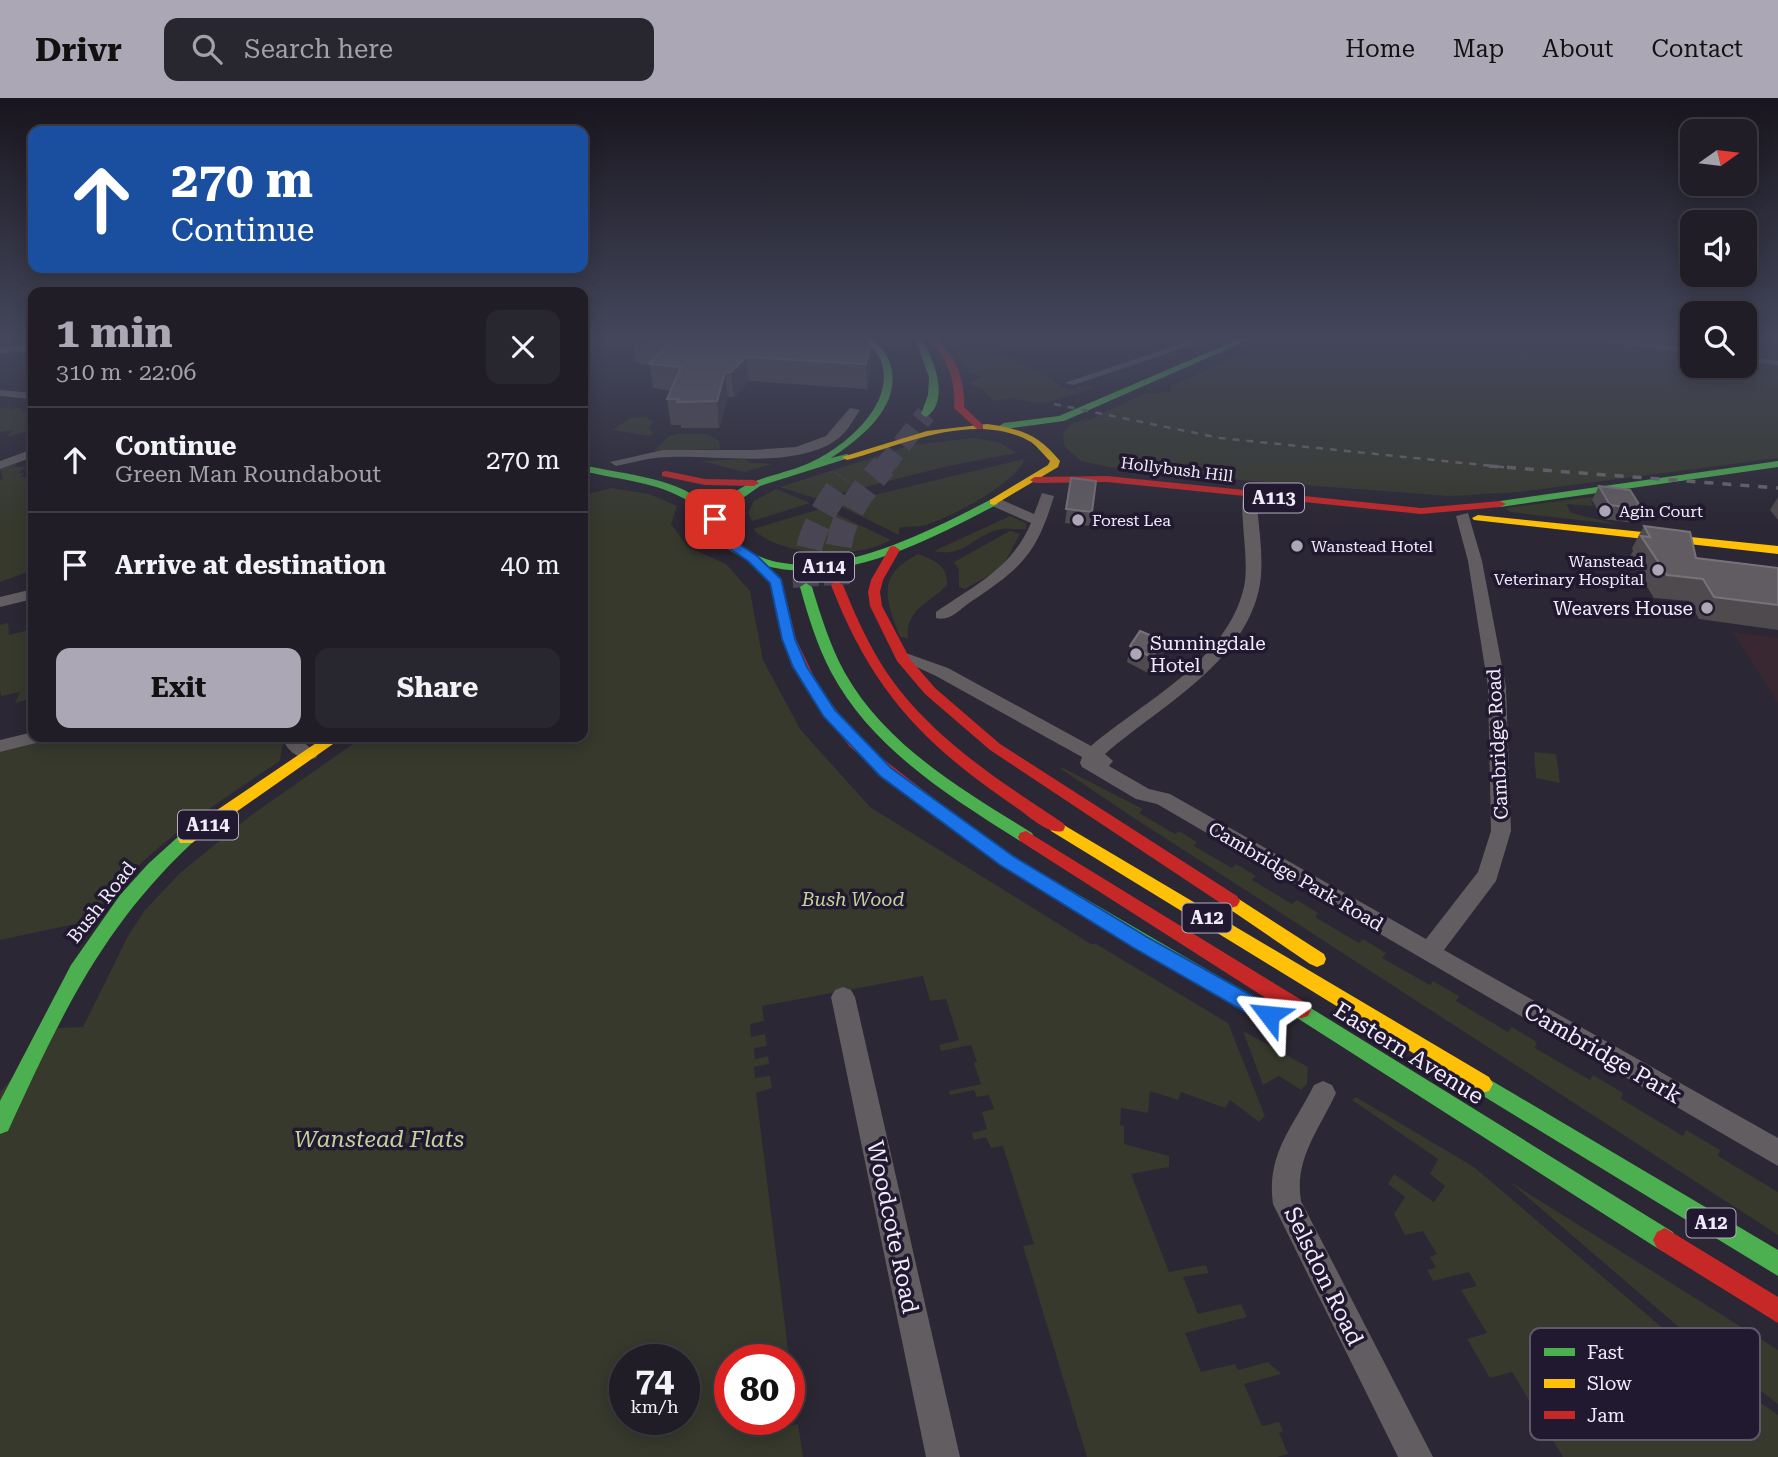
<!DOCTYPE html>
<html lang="en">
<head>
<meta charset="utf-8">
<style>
  :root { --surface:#201d27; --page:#28262f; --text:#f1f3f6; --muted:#a2a2a7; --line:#3d3b44; --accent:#aca7b5 }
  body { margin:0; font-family:"Roboto Serif",serif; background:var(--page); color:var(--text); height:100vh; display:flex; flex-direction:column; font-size:26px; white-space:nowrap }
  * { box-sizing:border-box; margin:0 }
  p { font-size:23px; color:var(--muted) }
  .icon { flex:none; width:38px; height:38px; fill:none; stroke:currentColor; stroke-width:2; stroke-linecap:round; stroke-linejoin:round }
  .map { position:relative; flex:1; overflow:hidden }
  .drawer { position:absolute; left:28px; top:189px; width:560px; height:455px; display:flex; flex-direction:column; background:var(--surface); border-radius:14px; box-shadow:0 4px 18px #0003,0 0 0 2px var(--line) }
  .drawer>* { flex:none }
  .top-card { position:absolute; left:28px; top:28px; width:560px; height:147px; border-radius:14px; box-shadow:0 4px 18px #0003,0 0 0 2px var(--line); background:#1a4fa0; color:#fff; overflow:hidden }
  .needle { width:46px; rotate:76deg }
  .tools { position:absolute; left:1680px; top:21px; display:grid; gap:14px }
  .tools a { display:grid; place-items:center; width:77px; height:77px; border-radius:14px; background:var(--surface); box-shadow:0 4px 18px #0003,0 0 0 2px var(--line); font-size:35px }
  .speed { position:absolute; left:609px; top:1246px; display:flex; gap:14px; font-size:35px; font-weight:700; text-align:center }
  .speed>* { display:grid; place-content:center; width:91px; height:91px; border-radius:50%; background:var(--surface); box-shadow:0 4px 18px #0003,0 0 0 2px var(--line); line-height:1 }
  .speed small { font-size:18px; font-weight:400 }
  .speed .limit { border:10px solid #d22; background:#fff; color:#111 }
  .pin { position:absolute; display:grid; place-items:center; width:60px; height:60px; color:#fff; margin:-30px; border-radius:14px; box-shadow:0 4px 10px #0006 }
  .me { position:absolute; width:77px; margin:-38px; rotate:299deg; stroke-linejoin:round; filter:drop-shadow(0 0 5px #0008) }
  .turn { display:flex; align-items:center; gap:24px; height:147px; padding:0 28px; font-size:32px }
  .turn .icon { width:91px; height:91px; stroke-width:2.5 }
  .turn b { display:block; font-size:49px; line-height:60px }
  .round { display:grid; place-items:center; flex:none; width:74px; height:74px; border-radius:14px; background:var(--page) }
  .head { display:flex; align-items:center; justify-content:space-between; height:119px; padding:0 28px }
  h1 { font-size:42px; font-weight:700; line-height:52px; color:var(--accent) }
  .cta { display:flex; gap:14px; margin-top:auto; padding:14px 28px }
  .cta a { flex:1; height:80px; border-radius:14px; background:var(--accent); color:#111; font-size:28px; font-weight:700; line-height:80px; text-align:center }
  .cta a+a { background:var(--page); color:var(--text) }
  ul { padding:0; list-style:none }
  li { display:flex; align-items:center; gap:21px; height:105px; padding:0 28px; border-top:2px solid var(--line) }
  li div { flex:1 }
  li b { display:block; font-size:26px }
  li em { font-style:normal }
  header { display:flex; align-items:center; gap:42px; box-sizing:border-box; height:98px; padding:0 35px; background:var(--accent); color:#111 }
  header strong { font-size:33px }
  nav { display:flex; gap:38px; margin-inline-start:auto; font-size:24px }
  .search { width:490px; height:63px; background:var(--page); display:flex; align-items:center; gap:18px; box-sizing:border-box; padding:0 24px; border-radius:14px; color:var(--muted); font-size:26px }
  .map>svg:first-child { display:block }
</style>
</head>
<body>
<header>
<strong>Drivr</strong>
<div class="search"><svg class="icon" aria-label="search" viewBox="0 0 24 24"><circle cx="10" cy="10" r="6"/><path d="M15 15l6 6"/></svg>Search here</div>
<nav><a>Home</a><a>Map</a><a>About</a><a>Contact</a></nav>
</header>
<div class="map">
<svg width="1778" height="1359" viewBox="0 0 1778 1359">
  <rect width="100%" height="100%" fill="#2b2734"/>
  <path fill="#392831" d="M1733,534L1778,540V605Z"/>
  <path fill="#36392c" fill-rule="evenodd" d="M941,239H973L1011,262L1053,281L1054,285L1068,292L1083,288L1096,289L1043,306L1011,300L994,303L982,291L969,286L982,278L968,274L957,255Z
    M1282,239H1692V268H1745V239H1778V360L1519,394L1450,398L1198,379L1109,369L1081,363L1064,348L1063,335L1070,327L1090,319L1078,327L1143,296L1171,294V288Z
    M8,309L12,310L8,312L21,310L20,313L33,315V333C23,332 17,338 7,338L14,332L0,334V311Z
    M645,319L653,323L649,330L653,335L650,338L613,332L630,320Z
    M678,336H706L719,343L720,351L654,353L669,338Z
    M976,340L1001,345L1016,355L944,369L818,401L780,389L912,347Z
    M745,361L751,365L772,366L744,374L702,363Z
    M1024,361C1020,383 944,424 921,428C913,429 906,428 899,430V437L836,406Z
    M18,365L14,369H26L18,375H24L20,379H33V472L0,484V382L3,381L0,371Z
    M611,390L649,396L677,408L671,426L688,449L726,466L750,493L763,562L800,631L870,709L1091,846H1096L1228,925L1265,1018L1259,1024L1230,1002L1225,1010L1181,994L1178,1002L1150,993L1148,1015L1121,1010L1120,1027L1124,1028V1046L1169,1058V1069L1131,1076L1169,1174L1206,1167L1209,1175L1183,1179L1198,1216L1241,1206L1247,1219L1185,1235L1201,1274L1235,1266L1238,1272L1268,1264L1281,1276L1244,1286L1262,1328L1279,1324L1283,1333L1279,1335L1288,1356L1277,1359H1087L1023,1148L1034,1146L1003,1048L991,1050L986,1039L974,1042L972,1035L987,1031L982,1014L994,1011L989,997L977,999L974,992L950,997L949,993L981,986L974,965L977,964L971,947L941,953L939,947L959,942L946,901L930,903L923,878L762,908L764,923L750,926L751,939L765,936L767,948L754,950L755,961L768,958L769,966L754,969L755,980L770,978L772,990L756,995L793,1291L789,1292V1262H730V1321H778L780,1330L798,1326L803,1359H0V994L58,930L83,929L128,838L145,812L179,776L250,718L363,639H583V397ZM625,1262H684V1321H625Z
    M776,391L810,405L752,423L748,415L754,403Z
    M1623,395L1640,408L1591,402L1593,408L1566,406L1571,415L1621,427L1510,414L1506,410Z
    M824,410L891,442C857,462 780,459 753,431Z
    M1010,418L1026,425V431C1016,432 1007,429 997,432C973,439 962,460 934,453Z
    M1010,433L1020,436L1002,470L965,491L959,489V472L954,464Z
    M918,456C934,462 948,467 947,487C930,505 905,511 908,540L900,539C886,502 875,478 918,456Z
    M8,525L9,537L33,531V600L15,605L20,594L1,598L0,593V527Z
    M56,639H284L280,663C209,710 140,754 89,823L0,842V654Z
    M1534,654L1556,656L1560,685L1536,680Z
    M1063,670L1143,711L1139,715L1175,736L1179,733L1197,744L1194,748L1232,770L1236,766L1256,778L1252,782L1292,806L1297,802L1318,815L1315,819L1359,845L1363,841L1386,855L1382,860L1430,887L1433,883L1459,898L1456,903L1508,934L1512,929L1537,944L1535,950L1590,982L1593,977L1623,995L1621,1001L1683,1038L1686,1032L1720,1052L1718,1058L1778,1094V1137L1134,720L1061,671Z
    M1243,933L1308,969L1307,986L1301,992L1279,978L1263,987Z
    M1356,999L1474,1069L1699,1261L1778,1317V1359H1563L1512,1274L1490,1280L1467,1241L1487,1235L1461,1192L1477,1188L1469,1174L1433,1183L1427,1172L1436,1170L1430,1159L1437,1156L1423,1133L1405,1137L1394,1116L1405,1099L1388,1086L1394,1076L1434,1104L1445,1088L1430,1076L1438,1061L1352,1002Z
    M1510,1084L1778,1252V1306L1688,1237Z"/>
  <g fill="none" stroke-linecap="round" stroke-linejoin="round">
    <path stroke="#496c71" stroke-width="4.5" d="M1580,239L1692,253
      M1745,260L1778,265"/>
    <path stroke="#494552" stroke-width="20" stroke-dasharray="20 10" stroke-linecap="butt" d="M883,370L926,316"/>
    <path stroke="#494552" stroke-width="26" stroke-dasharray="26 13" stroke-linecap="butt" d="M837,487C834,433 849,407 884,368
      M806,489C803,445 820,416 845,381"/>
    <path fill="#625d60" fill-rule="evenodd" d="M1201,239H1217L1073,287L1064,285Z
      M17,247L33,249V255L17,253L0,256V250Z
      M0,292L33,295V301L0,298Z
      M850,310L860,312C853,322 847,335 836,342C795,371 718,357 670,359C652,359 634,364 616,368L610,364L663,352H752L796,349L826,338Z
      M33,351V359L0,371V363Z
      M1244,394L1256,397C1258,424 1263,451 1261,478C1253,561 1161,607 1105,656L1113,663L1109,668L1149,691L1170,696L1426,841L1478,774L1491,733L1488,589L1468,463L1456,418L1468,415L1482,463L1506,589L1511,733L1496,783L1444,852L1778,1040V1068L1157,706L1136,701L1082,669L1080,665L1082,659L936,578L895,559L903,554L948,570L1091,648C1144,603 1227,563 1244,489C1250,462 1238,412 1244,394Z
      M1042,395L1054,398C1036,458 1021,470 969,505C959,512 949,524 936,520V514C976,486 1011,471 1031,425L990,407V401H1000L1034,416Z
      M33,491V501L0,509V499Z
      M33,634V639H46L44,643L0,654V642Z
      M283,639H301L302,643L318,656L316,660C302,664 285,653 283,639Z
      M843,889L851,892L855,899L960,1359H926L831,899L835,892Z
      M1323,983L1332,987L1336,995C1319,1032 1294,1061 1301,1103L1433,1359H1398L1273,1106C1266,1056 1293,1029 1314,987Z"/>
    <path fill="#4caf50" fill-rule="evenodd" d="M863,239H871C877,246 885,252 888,260C907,304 863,339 831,360L847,356L852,359L760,388L730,409L719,423C776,515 920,438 990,402H998V406C921,446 821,501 736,456C715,446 712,421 695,408C665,384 618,382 583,373V367C624,377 686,379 714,415C743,378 768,382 807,366C843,351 899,305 880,260C876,253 868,246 863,239Z
      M1244,239H1255L1064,323L1004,331L999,328L1004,325L1059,318Z
      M916,243H922C935,261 950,304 926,319L921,316L928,297L929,279Z
      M1778,363V369L1500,409L1494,406L1500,403Z
      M806,485L812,489C821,518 830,548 845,575C886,648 963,692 1032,735L1034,739L1032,743H1020C949,698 872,651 831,574C817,547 808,518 800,489Z
      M930,700L1012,758L1230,885L1233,891L1230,897L1223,899L1216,897L1000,766L924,710L922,706L924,702Z
      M186,735L192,737L194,741L192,745C101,830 59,922 8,1033L0,1036V1003L71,867L120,797L148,766L180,737Z
      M1301,904L1673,1134L1677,1142L1673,1150L1665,1154L1657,1150L1294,918L1291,912L1294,906Z
      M1482,977L1778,1152V1178L1475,993L1471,986L1475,979Z"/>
    <path fill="#ffc107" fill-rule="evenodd" d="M987,326C1021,331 1038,336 1060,363L1058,369L994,407L990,406V402L1048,367L1050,363C1044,357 1038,349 1031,344C975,312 903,347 847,362L842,359L927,333Z
      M1478,417L1778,448V456L1474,422L1472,420Z
      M325,639H343L192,745H180L178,741L180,737Z
      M1057,723L1489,979L1493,986L1489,993L1482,995L1475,993L1051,733L1049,729L1051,725Z
      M1231,796L1324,856L1326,861L1324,866L1317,869L1310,866L1225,808L1222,803L1225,798Z"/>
    <path fill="#c62828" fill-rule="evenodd" d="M927,239H936C956,260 965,280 964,309L983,327V331H977L954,310C956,279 947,262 927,239Z
      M666,373L705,381L754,382L759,385L754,388L705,387L662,378V374Z
      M1107,378L1421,410L1500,403L1506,406L1500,409L1421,416L1107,384L1035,385L1030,382L1035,379Z
      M894,448L900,452L883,482L880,494L882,508L910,561L935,590L1000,646L1237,798L1240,803L1237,808L1231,810L1225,808L990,652L925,596L897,563L870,508L868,494L871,482L890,449Z
      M753,457L757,458L782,483L796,541L819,589L860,643L936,702L938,706L936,710H924L850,649L807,593L782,541L770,484L747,461Z
      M837,483L843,487C854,514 865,539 880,564C923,634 996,681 1063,725L1065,729L1063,733C1048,737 1029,718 1017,710C923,646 872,593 831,487Z
      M1026,733L1308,906L1311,912L1308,918L1301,920L1294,918L1020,743L1018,739L1020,735Z
      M1665,1130L1778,1199V1225L1657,1150L1653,1142L1657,1134Z"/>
    <path stroke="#6a666b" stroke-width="2.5" stroke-dasharray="7 7" stroke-linecap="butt" d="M1054,306L1220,340L1512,370"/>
    <path stroke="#6a666b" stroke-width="3.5" stroke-dasharray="9 9" stroke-linecap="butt" d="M1489,368L1778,390"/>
  </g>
  <path fill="#4f4a4e" d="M632,239L870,247L871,271L867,291L749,283L734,299H728L719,330H681V327H671L667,301L671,293L653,290L650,267L639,266V263H635Z
    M1071,380L1096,383L1090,428L1065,425Z
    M1599,388L1642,411L1634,425L1603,421L1592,402Z
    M1778,399V422L1770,412Z
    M1644,428L1696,460L1778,470V532L1699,521L1689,503L1654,500L1629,460L1633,453L1632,450Z
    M1167,544L1163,559L1148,575L1127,564L1130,548Z"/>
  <path fill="#39353c" d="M870,247L871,271L867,291L866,266Z
    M746,259L749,283L734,299L731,274Z
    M725,274L728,299L719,330L717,303Z
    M1167,544L1163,559L1148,575L1151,559Z"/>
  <path fill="#615c61" stroke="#777279" stroke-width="2" d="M637,239H838L870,247L866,266L746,259L731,274H725L717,303L677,304L679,301H667L681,269L649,266L668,246L635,242L639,239Z
    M1071,380L1096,383L1092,414L1066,411Z
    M1599,388L1630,392L1642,411L1610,407Z
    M1644,428L1690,434L1696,460L1778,470V507L1714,499L1703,481L1667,477L1641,438L1650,439Z
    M1140,533L1167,544L1151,559L1130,548Z"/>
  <linearGradient id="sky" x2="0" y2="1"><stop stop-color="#18151d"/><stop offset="0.56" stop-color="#44475c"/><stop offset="1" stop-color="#44475c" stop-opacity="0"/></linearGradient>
  <rect width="1778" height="429" fill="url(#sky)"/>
  <path fill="#1a73e8" stroke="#114b97" stroke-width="2" d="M715,418L721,421L727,438L757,458L781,481L795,541L807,569L835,612L891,670L1013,758L1147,839L1276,911L1279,917L1276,923L1269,925L1261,923L1134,850L1000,767L880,678L824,619L793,569L782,541L770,485L748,463L718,443L709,421Z"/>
  <g fill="#aca7b5" stroke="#21192f" stroke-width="2.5">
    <circle cx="1605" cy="413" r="7"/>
    <circle cx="1078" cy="422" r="7"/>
    <circle cx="1297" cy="448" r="7"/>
    <circle cx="1658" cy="472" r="7"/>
    <circle cx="1707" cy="510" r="7"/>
    <circle cx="1136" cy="556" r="7"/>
  </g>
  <g text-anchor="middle" stroke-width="7" stroke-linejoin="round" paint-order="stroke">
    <g font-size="16" fill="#f1ecfb" stroke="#21192f">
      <text transform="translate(1177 371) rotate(7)" y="6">Hollybush Hill</text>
    </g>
    <g font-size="16" fill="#f1ecfb" stroke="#21192f" text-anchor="start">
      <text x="1619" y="419">Agin Court</text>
      <text x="1092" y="428">Forest Lea</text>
      <text x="1311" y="454">Wanstead Hotel</text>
      <text x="1644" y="469" text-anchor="end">Wanstead<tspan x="1644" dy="18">Veterinary Hospital</tspan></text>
    </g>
    <g fill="#21192f" stroke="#b3adbe" stroke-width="2">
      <rect x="1244" y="385.5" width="60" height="29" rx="5"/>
      <rect x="794" y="454.5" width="60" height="29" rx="5"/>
      <rect x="178" y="712.5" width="60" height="29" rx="5"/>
      <rect x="1182.5" y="805.5" width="49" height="29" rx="5"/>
      <rect x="1686.5" y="1110.5" width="49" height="29" rx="5"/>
    </g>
    <g font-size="18" font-weight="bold" fill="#f1ecfb">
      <text x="1274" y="406">A113</text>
      <text x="824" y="475">A114</text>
      <text x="208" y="733">A114</text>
      <text x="1207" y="826">A12</text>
      <text x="1711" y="1131">A12</text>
    </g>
    <g font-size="19" fill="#f1ecfb" stroke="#21192f" text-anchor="end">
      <text x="1693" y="517">Weavers House</text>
      <text x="1150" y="552" text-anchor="start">Sunningdale<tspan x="1150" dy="22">Hotel</tspan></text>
    </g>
    <g font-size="19" fill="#f1ecfb" stroke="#21192f">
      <text transform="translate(1497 646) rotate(-93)" y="7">Cambridge Road</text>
      <text transform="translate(1296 778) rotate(30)" y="7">Cambridge Park Road</text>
      <text transform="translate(101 804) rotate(-52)" y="7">Bush Road</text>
    </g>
    <g font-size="19" font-style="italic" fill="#c5d29b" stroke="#21192f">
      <text x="853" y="808">Bush Wood</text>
    </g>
    <g font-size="23" fill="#f1ecfb" stroke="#21192f">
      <text transform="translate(1409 955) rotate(32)" y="8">Eastern Avenue</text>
      <text transform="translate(1603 955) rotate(30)" y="8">Cambridge Park</text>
      <text transform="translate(893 1129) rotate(78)" y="8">Woodcote Road</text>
      <text transform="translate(1324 1178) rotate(64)" y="8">Selsdon Road</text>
    </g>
    <g font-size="23" font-style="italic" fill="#c5d29b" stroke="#21192f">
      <text x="379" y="1049">Wanstead Flats</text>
    </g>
  </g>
  <rect x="1530" y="1230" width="230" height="112" rx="10" fill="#21192f" stroke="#5f586c" stroke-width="2"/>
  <rect x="1544" y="1250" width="31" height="8" fill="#4caf50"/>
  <rect x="1544" y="1281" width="31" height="9" fill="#ffc107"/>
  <rect x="1544" y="1313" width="31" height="8" fill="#c62828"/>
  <g font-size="19" fill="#f1ecfb">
    <text x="1587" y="1261">Fast</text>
    <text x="1587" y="1292">Slow</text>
    <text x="1587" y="1324">Jam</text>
  </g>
</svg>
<div class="tools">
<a><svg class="needle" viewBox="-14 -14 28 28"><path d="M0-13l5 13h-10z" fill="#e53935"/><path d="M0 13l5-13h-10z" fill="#a2a2a7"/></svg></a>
<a><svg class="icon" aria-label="sound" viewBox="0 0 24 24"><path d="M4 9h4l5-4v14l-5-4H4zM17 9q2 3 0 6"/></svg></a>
<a><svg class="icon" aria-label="search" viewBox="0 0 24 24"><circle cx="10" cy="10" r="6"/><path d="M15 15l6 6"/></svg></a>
</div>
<div class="speed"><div>74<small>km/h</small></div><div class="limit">80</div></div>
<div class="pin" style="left:715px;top:421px;background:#d93025"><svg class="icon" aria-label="arrive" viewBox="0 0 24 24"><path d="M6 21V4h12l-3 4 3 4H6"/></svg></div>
<svg class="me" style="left:1269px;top:917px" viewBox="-20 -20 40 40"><path d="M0-17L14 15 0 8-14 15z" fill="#1a73e8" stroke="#fff" stroke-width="4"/></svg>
<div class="top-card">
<div class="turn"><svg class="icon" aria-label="ahead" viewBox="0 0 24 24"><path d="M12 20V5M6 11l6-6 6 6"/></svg><div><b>270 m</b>Continue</div></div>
</div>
<section class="drawer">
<div class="head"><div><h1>1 min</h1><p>310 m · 22:06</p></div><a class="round"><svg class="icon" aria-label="close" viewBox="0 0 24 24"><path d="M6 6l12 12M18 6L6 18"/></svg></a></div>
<ul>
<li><svg class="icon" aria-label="ahead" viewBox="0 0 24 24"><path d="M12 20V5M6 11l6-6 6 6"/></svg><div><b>Continue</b><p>Green Man Roundabout</p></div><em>270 m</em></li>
<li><svg class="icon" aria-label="arrive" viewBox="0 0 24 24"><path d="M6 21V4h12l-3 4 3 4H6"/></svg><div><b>Arrive at destination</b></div><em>40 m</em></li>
</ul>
<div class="cta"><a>Exit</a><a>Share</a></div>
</section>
</div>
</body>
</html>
